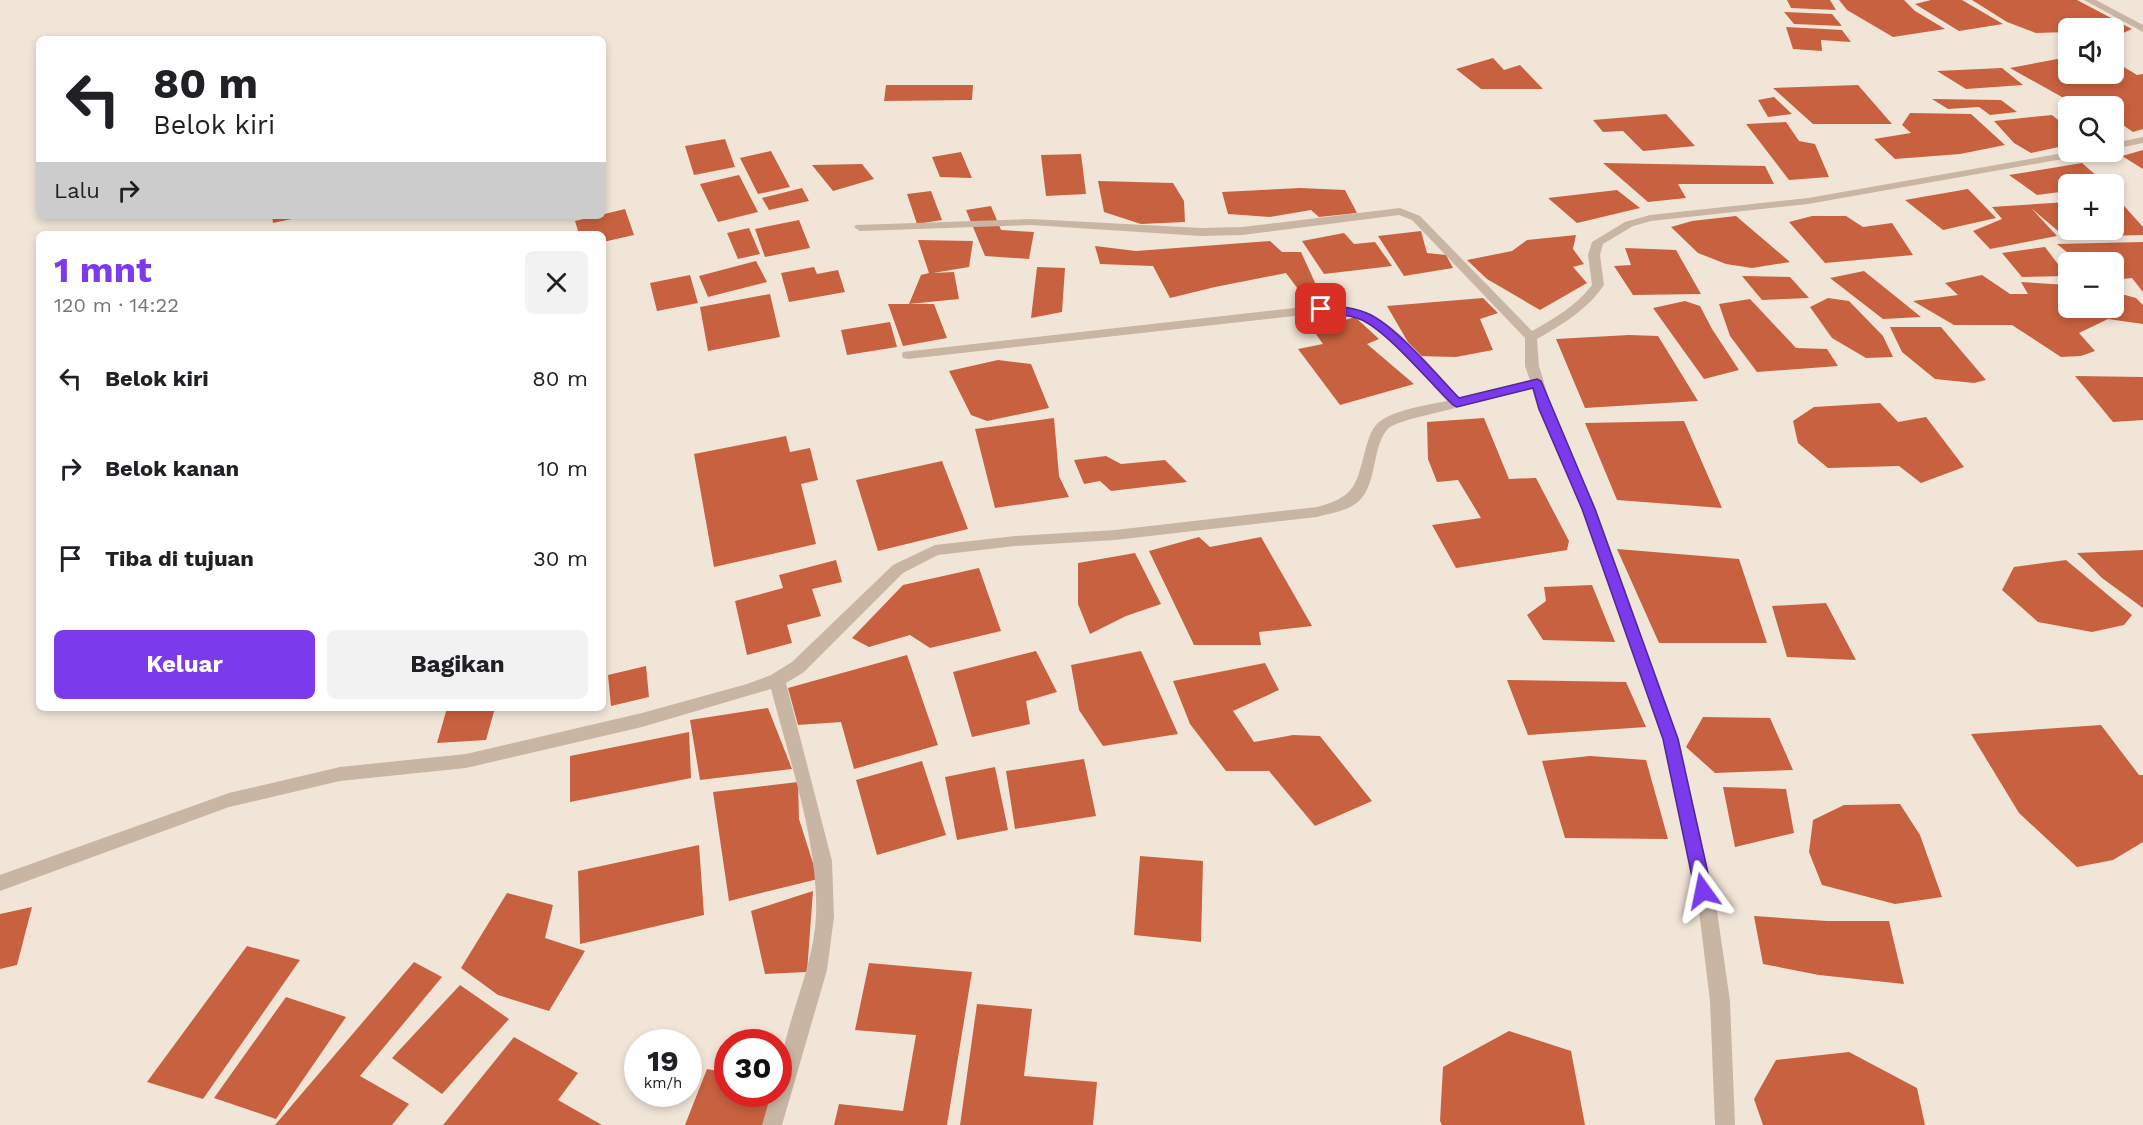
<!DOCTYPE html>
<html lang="id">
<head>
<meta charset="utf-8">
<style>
  :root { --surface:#fff; --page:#f2f2f2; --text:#202124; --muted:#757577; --accent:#7c3aed }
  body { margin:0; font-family:"Work Sans",sans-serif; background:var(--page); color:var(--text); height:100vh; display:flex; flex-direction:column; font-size:22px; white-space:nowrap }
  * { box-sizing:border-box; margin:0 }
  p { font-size:20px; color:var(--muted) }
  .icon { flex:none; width:33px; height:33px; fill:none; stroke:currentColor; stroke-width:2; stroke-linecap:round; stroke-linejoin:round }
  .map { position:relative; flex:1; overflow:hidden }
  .side { position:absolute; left:36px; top:231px; width:570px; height:480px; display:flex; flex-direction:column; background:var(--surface); border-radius:9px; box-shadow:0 3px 9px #0003 }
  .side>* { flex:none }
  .top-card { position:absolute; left:36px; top:36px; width:570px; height:183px; border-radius:9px; box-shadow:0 3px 9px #0003; background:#fff; color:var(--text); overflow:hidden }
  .fabs { position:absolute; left:2058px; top:18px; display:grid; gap:12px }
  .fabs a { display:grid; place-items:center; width:66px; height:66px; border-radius:9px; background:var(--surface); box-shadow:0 3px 9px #0003; font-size:30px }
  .speed { position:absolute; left:624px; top:1029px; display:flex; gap:12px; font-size:30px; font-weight:700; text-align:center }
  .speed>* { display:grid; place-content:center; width:78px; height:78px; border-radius:50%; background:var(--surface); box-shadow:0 3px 9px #0003; line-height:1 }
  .speed small { font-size:15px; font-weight:400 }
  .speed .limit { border:9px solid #d22; background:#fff; color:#111 }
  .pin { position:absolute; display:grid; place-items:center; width:51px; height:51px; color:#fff; margin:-26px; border-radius:12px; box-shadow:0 3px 9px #0006 }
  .me { position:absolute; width:66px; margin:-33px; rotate:348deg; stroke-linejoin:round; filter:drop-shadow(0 0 4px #0008) }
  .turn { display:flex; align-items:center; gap:21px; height:126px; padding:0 18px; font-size:27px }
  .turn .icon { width:78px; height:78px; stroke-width:2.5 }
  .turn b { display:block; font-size:42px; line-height:51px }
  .then { display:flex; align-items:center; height:57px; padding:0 18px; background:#0003; gap:12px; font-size:22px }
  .round { display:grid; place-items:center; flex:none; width:63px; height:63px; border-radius:9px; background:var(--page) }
  .overview { display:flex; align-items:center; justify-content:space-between; height:102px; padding:0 18px }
  h1 { font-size:36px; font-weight:700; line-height:45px; color:var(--accent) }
  .primary-button { display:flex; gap:12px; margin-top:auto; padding:12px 18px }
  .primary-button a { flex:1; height:69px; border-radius:9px; background:var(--accent); color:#fff; font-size:24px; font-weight:700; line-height:69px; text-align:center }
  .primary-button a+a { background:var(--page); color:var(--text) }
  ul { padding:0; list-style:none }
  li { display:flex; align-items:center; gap:18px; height:90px; padding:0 18px }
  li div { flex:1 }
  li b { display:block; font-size:22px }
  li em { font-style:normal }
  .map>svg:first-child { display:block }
</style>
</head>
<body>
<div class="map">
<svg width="2143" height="1125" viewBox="0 0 2143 1125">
  <rect width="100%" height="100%" fill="#f1e5d8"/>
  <path fill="#c8613f" d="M1787,0H1830L1836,10L1791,8Z
    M1839,0H1904L1915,11L1945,29L1893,37L1847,10Z
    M1931,0H1962L2003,24L1959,31L1915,4Z
    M1972,0H2077L2132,29L2119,35L2114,32V28H2068V32L2036,33L2007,22Z
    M1784,12L1832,14L1842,26L1794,24Z
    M1786,27L1842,30L1851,42L1821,40L1822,51L1793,49Z
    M2068,57V74H2114V61L2137,75L2143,74V129L2133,132L2114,119V106H2078L2010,68Z
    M1493,58L1504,70L1520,65L1543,89H1481L1456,69Z
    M2002,68L2023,85L1966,89L1937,71Z
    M886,85H973L972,100L884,101Z
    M1858,85L1892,124H1813L1773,88Z
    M1774,97L1792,114L1768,117L1758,100Z
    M1932,99L2001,100L2017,112L1990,115L1979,107L1948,109Z
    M1910,113L1971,114L2005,145L1960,154L1895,159L1874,139L1911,133L1902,125Z
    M1666,114L1695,146L1643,151L1623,131L1603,132L1593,120Z
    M2052,115L2068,128V145L2031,153L2014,143L1994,121Z
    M1786,122L1799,141L1815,144L1829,177L1789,180L1746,124Z
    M725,139L735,167L694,175L685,146Z
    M2143,150V169L2122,156Z
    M771,151L790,187L758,194L740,158Z
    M961,152L972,178L940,177L932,157Z
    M1081,154L1086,194L1046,196L1041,155Z
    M1603,163L1765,166L1774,184H1678L1686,198L1648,202Z
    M2082,163L2106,184H2068V191L2037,195L2009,175Z
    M862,164L874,179L833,191L812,165Z
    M739,175L758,212L718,222L700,184Z
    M1098,181L1173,183L1184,201L1185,222L1141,224L1104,212Z
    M802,188L809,201L769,210L762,198Z
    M1300,188L1345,190L1357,213L1319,217L1311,210L1270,217L1228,214L1222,192Z
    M1968,189L1996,218L1943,230L1905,200Z
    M1617,190L1640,208L1577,223L1548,198Z
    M931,191L942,220L917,224L907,194Z
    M2114,198H2117L2143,227V235L2065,237L2031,208L2057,236L1990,249L1973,231L2002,219L1992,207L2068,202V230H2114Z
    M991,206L1001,230L1034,232L1029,259L985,256L966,210Z
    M625,209L634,235L603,242V234H579L575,221Z
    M272,216H301V217L273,223Z
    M1736,216L1790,262L1752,268L1726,264L1698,253L1671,227L1692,221Z
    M1812,216H1846L1863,227L1892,223L1913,255L1825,263L1789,222Z
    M799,220L810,248L765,257L755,229Z
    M749,228L760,254L738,259L727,233Z
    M1421,231L1427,253L1446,255L1453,268L1404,276L1378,236Z
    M1344,233L1354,244L1375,242L1392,266L1324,274L1302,241Z
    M1576,235L1573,249L1584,264L1573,267L1587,283L1540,310L1487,279L1467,260L1512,251L1527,240Z
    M918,240L973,241L969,267L933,273L954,272L959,299L909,304L921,275L929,273Z
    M1270,241L1282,252H1301L1317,287L1298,289L1286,273L1215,287L1170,298L1153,266L1100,264L1095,246L1136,251Z
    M2143,242V292L2132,278L2114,280V262H2079L2057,244Z
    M2045,247L2067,276L2022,277L2002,253Z
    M1625,248L1676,250L1701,294L1633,295L1614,266L1631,265Z
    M756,261L767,282L708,297L699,276Z
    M814,267L817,274L838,270L845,292L789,302L781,273Z
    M1037,267L1065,268L1062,312L1031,318Z
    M1864,271L1921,317L1883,319L1830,278Z
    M690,275L698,303L657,311L650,283Z
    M1982,275L2010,294H2028L2021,282L2068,285V308H2114V292L2136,298L2143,305V324L2108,319L2079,333L2095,351L2081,356L2061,357L2012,325H1954L1913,301L1958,295L1945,283Z
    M1742,276L1790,277L1809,298L1762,300Z
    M770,294L780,337L708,351L700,307Z
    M1483,298L1498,313L1480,319L1493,350L1456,357L1416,356L1387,306Z
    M1828,298L1849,301L1883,336L1893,357L1866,358L1832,338L1810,307Z
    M1750,299L1796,348L1827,349L1838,366L1757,372L1730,336L1719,304Z
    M1685,301L1700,306L1712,329L1739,370L1704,379L1653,308Z
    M888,304H934L947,338L903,346Z
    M1355,317L1379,339L1367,344L1414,384L1340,405L1298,349L1323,344L1313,330Z
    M890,322L897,347L847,355L841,330Z
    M1890,327H1941L1986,380L1974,383L1935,379L1902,352Z
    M1629,335L1658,336L1698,401L1585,408L1556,339Z
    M998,360L1031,364L1049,408L987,421L971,415L949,371Z
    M2075,376L2143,377V420L2113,422Z
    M1880,403L1898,422L1926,417L1964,467L1921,483L1899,466L1828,468L1798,443L1793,421L1814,407Z
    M1054,418L1059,476L1069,497L995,508L975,429Z
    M1484,418L1509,479L1536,478L1569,541L1567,550L1456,568L1432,525L1481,518L1458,480L1437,482L1428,459L1427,422Z
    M1684,421L1722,508L1617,500L1585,423Z
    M786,436L790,452L810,448L818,480L801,484L816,544L714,567L694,454Z
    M1106,456L1121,464L1165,460L1187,482L1111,491L1100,481L1084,484L1074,460Z
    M942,461L968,529L878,551L856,480Z
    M1199,537L1210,547L1261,537L1312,626L1259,632L1261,645H1194L1149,551Z
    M1617,549L1739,559L1767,643H1659Z
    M2143,550V608L2102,578L2077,553Z
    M1135,553L1161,604L1126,616L1090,634L1078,604V563Z
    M836,560L842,582L812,589L821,616L787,625L792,643L747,655L735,601L783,588L779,575Z
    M2066,560L2132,615L2124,625L2092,632L2038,622L2002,590L2014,567Z
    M979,568L1001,631L930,648L910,635L869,647L852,638L903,585Z
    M1592,585L1615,642L1543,640L1527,615L1546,601L1544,587Z
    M1826,603L1856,660L1787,657L1772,606Z
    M1036,651L1057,692L1026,701L1030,724L972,737L953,672Z
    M1141,651L1178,734L1103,746L1079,710L1071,665Z
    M907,655L938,745L854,769L841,722L798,725L788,688Z
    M1265,663L1279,690L1233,711L1254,742L1293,735L1320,736L1372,801L1315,826L1269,771H1226L1190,724L1173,681Z
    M646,666L649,697L611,706L608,675Z
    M1507,680L1626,682L1646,727L1528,735Z
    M447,708H495L486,740L437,743Z
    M768,708L792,769L700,780L690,720Z
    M1703,717L1770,718L1793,770L1715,773L1686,747Z
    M2101,725L2139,775H2143V842L2113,860L2077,867L2019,813L1971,734Z
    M689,732L691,778L570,802V756Z
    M1590,756L1646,760L1668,839L1565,838L1542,761Z
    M1084,759L1096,816L1015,829L1006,771Z
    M922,761L946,835L877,855L856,780Z
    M995,767L1008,830L957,840L945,777Z
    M798,782L799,819L818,879L729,901L713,792Z
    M1723,787L1786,789L1794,833L1735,847Z
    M1900,804L1920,835L1942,897L1895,904L1822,885L1809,852L1813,820L1844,805Z
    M699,845L704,915L580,944L578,871Z
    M1140,856L1203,861L1201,942L1134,935Z
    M813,891L807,972L765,974L751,911Z
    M507,893L553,905L545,938L585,951L549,1011L498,995L461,968Z
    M32,907L17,965L0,969V914Z
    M1754,916L1827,921H1889L1904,984L1819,975L1763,964Z
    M247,946L300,960L203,1099L147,1082Z
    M414,962L442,977L360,1076L409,1104L392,1125H275Z
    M869,963L972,972L947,1125H834L839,1104L903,1111L916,1035L855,1030Z
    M460,985L509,1019L442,1094L392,1058Z
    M286,997L346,1017L276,1119L214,1098Z
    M977,1004L1032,1009L1024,1076L1097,1082L1093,1125H960Z
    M1509,1031L1571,1051L1585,1125H1442L1440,1121L1443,1067Z
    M514,1037L578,1073L558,1100L602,1125H443Z
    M1849,1052L1917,1088L1925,1125H1763L1754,1099L1776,1060Z
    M707,1069L728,1073V1094H775L764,1125H685Z"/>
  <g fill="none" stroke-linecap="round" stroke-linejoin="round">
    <path fill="#c9b5a4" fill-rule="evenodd" d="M2084,0H2096L2143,25V32Z
      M2143,137V143L2114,149V143Z
      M2069,152H2090L2085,155L1808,204L1651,221L1633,226L1603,244L1600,255L1604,285C1587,310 1563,324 1537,339L1539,366L1552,409L1596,509L1679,739L1717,911L1730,1001L1735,1125H1715L1710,1001L1699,911L1663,739L1582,509L1538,409L1532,389L1411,419C1403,422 1391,424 1386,431C1372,450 1377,482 1360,500C1349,511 1331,513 1317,517L1115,540L1015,546L938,555L903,573L804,672L786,683L832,861L834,917L827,970L782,1125H762L771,1094H778C778,1033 813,977 816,916C819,844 789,759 771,689L642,727L466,768L340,781L229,807L0,891V875L229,793L340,767L466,754L642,713L747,684L771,675L792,662L893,565L935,545L1015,536L1115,530L1317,507C1359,496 1356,482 1367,444C1369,437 1372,429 1377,424C1391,410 1428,405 1447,401C1422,375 1392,332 1358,318C1346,314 1333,314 1321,313L908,359L903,358L902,355L903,352L1321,305C1337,306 1352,307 1367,313C1402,327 1434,371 1460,398L1530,380L1525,366V338L1412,220L1399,215L1242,235L1201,236L1031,225L860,231L854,227L856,225L1031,219L1201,228L1242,227L1400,208L1420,216L1532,331C1555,318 1576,306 1592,285L1588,255L1592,242L1625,222L1650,215L1808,198Z"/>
  </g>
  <path fill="#7c3aed" stroke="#51269a" stroke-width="1.5" d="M1321,306C1338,306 1355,307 1371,315C1398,329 1437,375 1459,398L1537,379L1541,381L1595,509L1678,739L1712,891L1709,897L1703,899L1697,897L1695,891L1663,739L1582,509L1539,409L1533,388L1457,407L1453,405C1430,383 1389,333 1362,320C1347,313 1332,315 1317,312L1315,309Z"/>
</svg>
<div class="fabs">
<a><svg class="icon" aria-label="sound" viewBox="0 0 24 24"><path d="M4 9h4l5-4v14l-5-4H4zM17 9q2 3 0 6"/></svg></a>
<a><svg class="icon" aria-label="search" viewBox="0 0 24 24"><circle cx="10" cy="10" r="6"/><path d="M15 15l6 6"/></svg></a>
<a>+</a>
<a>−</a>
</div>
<div class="speed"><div>19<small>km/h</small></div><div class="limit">30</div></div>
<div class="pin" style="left:1321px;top:309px;background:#d93025"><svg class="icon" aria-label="arrive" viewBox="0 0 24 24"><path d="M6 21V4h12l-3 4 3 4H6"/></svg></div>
<svg class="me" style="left:1703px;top:891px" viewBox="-20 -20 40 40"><path d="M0-17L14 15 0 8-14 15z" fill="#7c3aed" stroke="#fff" stroke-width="4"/></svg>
<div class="top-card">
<div class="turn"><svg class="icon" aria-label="left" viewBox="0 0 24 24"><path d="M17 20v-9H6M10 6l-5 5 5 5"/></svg><div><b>80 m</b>Belok kiri</div></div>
<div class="then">Lalu<svg class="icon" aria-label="right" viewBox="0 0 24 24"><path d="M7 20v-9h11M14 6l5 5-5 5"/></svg></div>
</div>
<section class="side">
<div class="overview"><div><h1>1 mnt</h1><p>120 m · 14:22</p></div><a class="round"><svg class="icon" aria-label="close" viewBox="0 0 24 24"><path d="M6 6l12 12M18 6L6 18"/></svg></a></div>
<ul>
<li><svg class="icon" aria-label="left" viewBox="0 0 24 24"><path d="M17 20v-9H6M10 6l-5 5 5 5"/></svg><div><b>Belok kiri</b></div><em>80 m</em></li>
<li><svg class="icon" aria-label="right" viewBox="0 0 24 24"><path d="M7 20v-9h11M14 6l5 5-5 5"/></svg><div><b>Belok kanan</b></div><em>10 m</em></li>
<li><svg class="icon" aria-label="arrive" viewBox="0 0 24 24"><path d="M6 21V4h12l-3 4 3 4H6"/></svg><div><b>Tiba di tujuan</b></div><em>30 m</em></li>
</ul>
<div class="primary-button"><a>Keluar</a><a>Bagikan</a></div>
</section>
</div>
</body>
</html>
